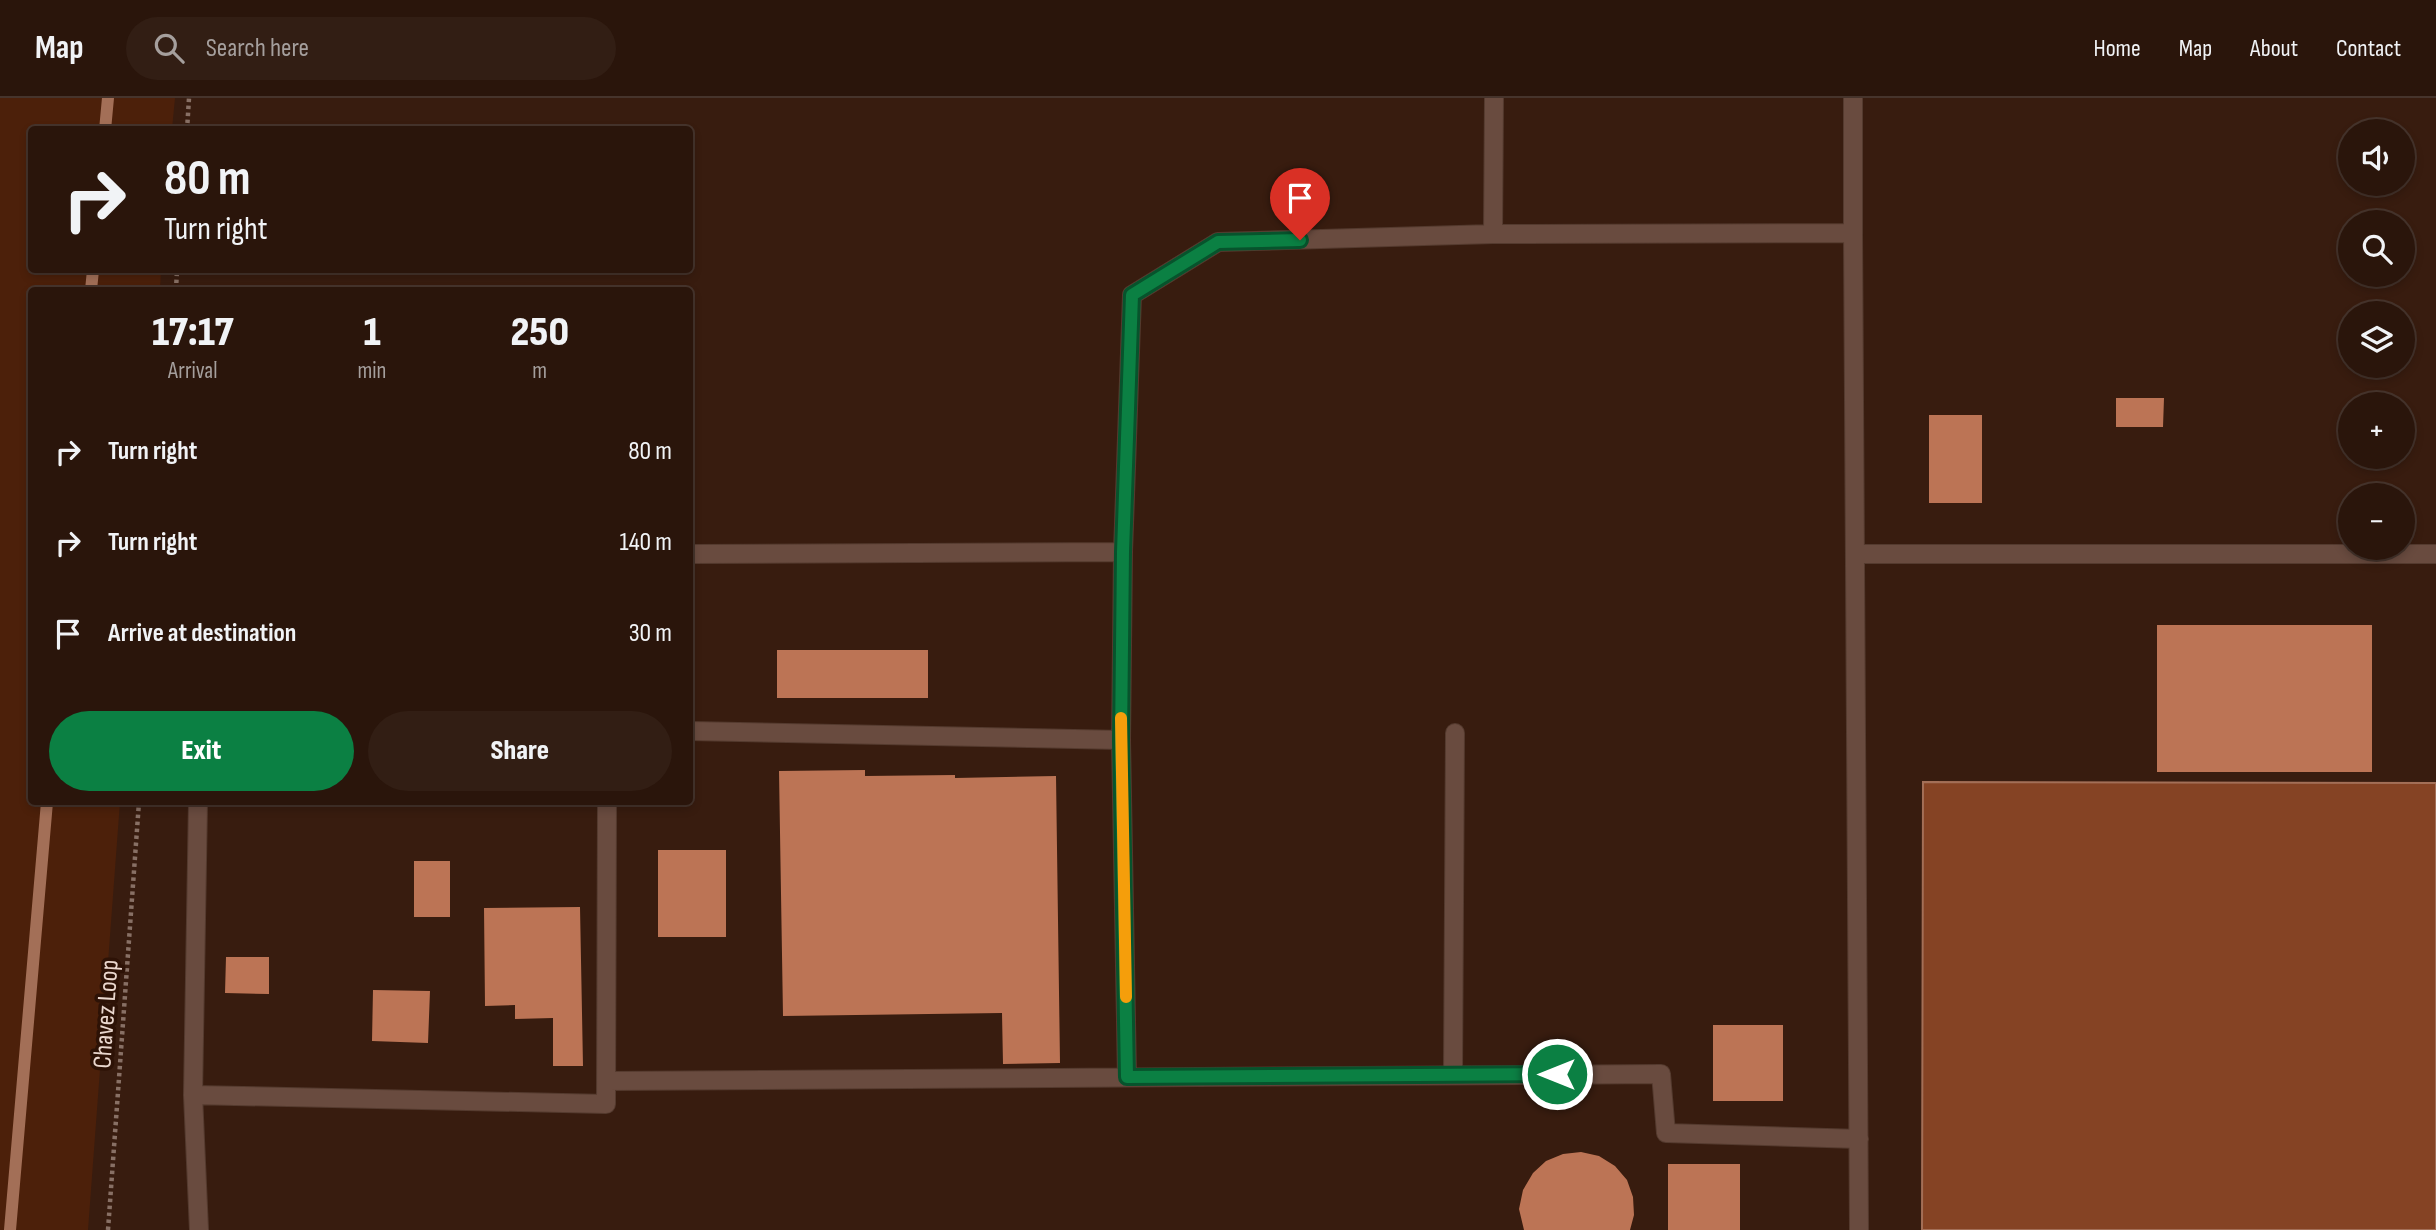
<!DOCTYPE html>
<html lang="en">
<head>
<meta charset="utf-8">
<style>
  :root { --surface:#2a150b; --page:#321e14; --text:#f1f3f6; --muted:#a59f9d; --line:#46342c; --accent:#0b8043 }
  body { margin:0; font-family:"Sofia Sans Condensed",sans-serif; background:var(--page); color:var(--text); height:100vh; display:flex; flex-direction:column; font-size:26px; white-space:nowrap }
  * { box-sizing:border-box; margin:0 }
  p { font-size:23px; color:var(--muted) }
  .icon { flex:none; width:38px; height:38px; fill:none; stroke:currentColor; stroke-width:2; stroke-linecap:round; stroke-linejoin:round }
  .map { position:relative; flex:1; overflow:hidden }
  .panel { position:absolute; left:28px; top:189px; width:665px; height:518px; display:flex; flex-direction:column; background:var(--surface); border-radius:7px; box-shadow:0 4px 10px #0003,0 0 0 2px var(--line) }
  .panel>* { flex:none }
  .guide { position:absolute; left:28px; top:28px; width:665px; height:147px; border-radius:7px; box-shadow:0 4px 10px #0003,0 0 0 2px var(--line); background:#2a150b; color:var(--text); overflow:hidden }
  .tools { position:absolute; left:2338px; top:21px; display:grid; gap:14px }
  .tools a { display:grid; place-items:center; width:77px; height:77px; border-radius:50%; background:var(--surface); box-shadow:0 4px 10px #0003,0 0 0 2px var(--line); font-size:35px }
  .pin { position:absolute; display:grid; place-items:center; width:60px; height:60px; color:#fff; margin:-72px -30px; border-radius:50% 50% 50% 0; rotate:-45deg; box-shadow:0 0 7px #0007 }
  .pin .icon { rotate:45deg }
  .me { position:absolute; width:77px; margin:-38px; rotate:270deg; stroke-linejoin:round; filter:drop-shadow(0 0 5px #0008) }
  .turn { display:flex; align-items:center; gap:24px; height:147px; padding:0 21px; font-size:32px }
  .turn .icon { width:91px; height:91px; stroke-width:2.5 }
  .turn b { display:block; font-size:49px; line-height:60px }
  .eta { display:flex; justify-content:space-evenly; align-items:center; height:119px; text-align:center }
  .eta b { font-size:42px; font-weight:800; line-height:49px }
  .action { display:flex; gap:14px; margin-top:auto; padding:14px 21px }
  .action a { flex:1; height:80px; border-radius:42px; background:var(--accent); color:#fff; font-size:28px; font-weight:800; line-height:80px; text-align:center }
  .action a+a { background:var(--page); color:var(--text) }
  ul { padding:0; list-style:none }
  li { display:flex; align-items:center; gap:21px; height:91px; padding:0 21px }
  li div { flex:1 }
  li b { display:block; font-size:26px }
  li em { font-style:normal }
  header { display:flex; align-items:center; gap:42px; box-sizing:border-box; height:98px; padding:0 35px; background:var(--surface); border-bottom:2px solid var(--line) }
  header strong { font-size:33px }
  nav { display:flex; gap:38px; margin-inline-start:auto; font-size:24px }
  .search { width:490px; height:63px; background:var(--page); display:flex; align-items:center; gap:18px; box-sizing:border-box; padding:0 24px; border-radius:38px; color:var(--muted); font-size:26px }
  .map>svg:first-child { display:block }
</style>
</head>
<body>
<header>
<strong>Map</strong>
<div class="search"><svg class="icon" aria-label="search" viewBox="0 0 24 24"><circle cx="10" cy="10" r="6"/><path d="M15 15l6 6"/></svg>Search here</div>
<nav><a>Home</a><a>Map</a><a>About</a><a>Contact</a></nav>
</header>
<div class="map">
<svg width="2436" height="1132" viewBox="0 0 2436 1132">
  <rect width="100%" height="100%" fill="#381c0f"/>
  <path fill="#4c200a" d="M0,0H175L172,31L32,32V172H161L160,192H32V704H120L88,1132H0Z"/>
  <path fill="#854324" stroke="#a36f57" stroke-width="2" d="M1923,684L2436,685V1132H1922Z"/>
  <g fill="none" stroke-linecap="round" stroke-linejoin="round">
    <path stroke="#a36f57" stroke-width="12" d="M105,32L108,0
      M91,192L93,172
      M10,1132L47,704"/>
  </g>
  <path fill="#bc7455" d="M2116,300H2164L2163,329H2116Z
    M1929,317H1982V405H1929Z
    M2157,527H2372V674H2157Z
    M777,552H928V600H777Z
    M865,672V678L955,677V680L1056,678L1060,965L1003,966L1002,915L783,918L779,673Z
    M658,752H726V839H658Z
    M414,763H450V819H414Z
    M580,809L583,968H553V920L515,921V907L485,908L484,810Z
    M226,859H269V896L225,895Z
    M373,892L430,893L428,945L372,943Z
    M1713,927H1783V1003H1713Z
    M1581,1054L1599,1058L1615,1068L1627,1082L1633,1099L1634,1117L1630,1132H1524L1519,1111L1523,1092L1533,1075L1546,1063L1563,1056Z
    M1668,1066H1740V1132H1668Z"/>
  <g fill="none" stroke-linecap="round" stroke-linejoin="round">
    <defs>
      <path id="lane" d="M1853,0V135
        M1493,136L1494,0
        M1123,454L1121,642L1127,979
        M690,456L1123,454L1132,197L1218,144L1493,136L1853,135L1859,1132
        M1855,456H2436
        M690,633L1121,642
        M198,704L193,997L199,1132
        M1453,977L1455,635
        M606,983L1661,976L1666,1035L1859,1041
        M193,997L606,1006L607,704"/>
    </defs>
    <use href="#lane" stroke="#543a2e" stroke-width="20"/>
    <path stroke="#887065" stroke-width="4.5" stroke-dasharray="3.5 3.5" stroke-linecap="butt" d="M187,32L189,0
      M176,192L177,172
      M108,1132L139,704"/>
    <use href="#lane" stroke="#694b3f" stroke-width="18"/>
  </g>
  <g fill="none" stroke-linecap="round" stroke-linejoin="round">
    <defs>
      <path id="route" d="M1300,142L1218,144L1132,197L1123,454L1121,642L1127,979L1557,976"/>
    </defs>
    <use href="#route" stroke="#07532c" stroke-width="18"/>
    <use href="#route" stroke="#0b8043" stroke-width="12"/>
    <path stroke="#f59e0b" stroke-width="12" d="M1121,620L1126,899"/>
  </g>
  <g text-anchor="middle" stroke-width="7" stroke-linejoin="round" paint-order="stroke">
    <g font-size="26" fill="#ead7ce" stroke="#2d1206">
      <text transform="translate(105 916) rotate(-86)" y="9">Chavez Loop</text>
    </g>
  </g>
</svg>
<div class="tools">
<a><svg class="icon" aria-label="sound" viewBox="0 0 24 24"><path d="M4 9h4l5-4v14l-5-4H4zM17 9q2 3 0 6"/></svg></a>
<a><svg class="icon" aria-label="search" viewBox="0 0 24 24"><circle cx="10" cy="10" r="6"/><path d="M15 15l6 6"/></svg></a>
<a><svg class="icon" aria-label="layers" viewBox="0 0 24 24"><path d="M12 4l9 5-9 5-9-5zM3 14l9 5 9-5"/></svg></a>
<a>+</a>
<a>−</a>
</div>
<div class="pin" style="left:1300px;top:142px;background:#d93025"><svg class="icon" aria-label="arrive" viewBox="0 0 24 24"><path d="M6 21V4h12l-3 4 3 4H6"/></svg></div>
<svg class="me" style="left:1557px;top:976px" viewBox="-20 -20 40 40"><circle r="17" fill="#0b8043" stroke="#fff" stroke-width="3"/><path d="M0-11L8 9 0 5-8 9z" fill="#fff"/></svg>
<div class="guide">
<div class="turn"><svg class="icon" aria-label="right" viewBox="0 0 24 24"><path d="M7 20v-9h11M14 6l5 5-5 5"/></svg><div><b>80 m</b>Turn right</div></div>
</div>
<section class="panel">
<div class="eta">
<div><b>17:17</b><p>Arrival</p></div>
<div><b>1</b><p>min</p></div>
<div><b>250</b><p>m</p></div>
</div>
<ul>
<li><svg class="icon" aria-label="right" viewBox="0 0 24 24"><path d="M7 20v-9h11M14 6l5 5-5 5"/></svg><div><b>Turn right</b></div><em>80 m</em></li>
<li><svg class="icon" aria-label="right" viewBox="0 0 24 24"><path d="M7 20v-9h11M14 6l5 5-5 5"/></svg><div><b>Turn right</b></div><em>140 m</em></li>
<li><svg class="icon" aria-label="arrive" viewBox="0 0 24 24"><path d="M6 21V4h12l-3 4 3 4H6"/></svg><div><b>Arrive at destination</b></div><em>30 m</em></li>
</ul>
<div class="action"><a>Exit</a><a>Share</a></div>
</section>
</div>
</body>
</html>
